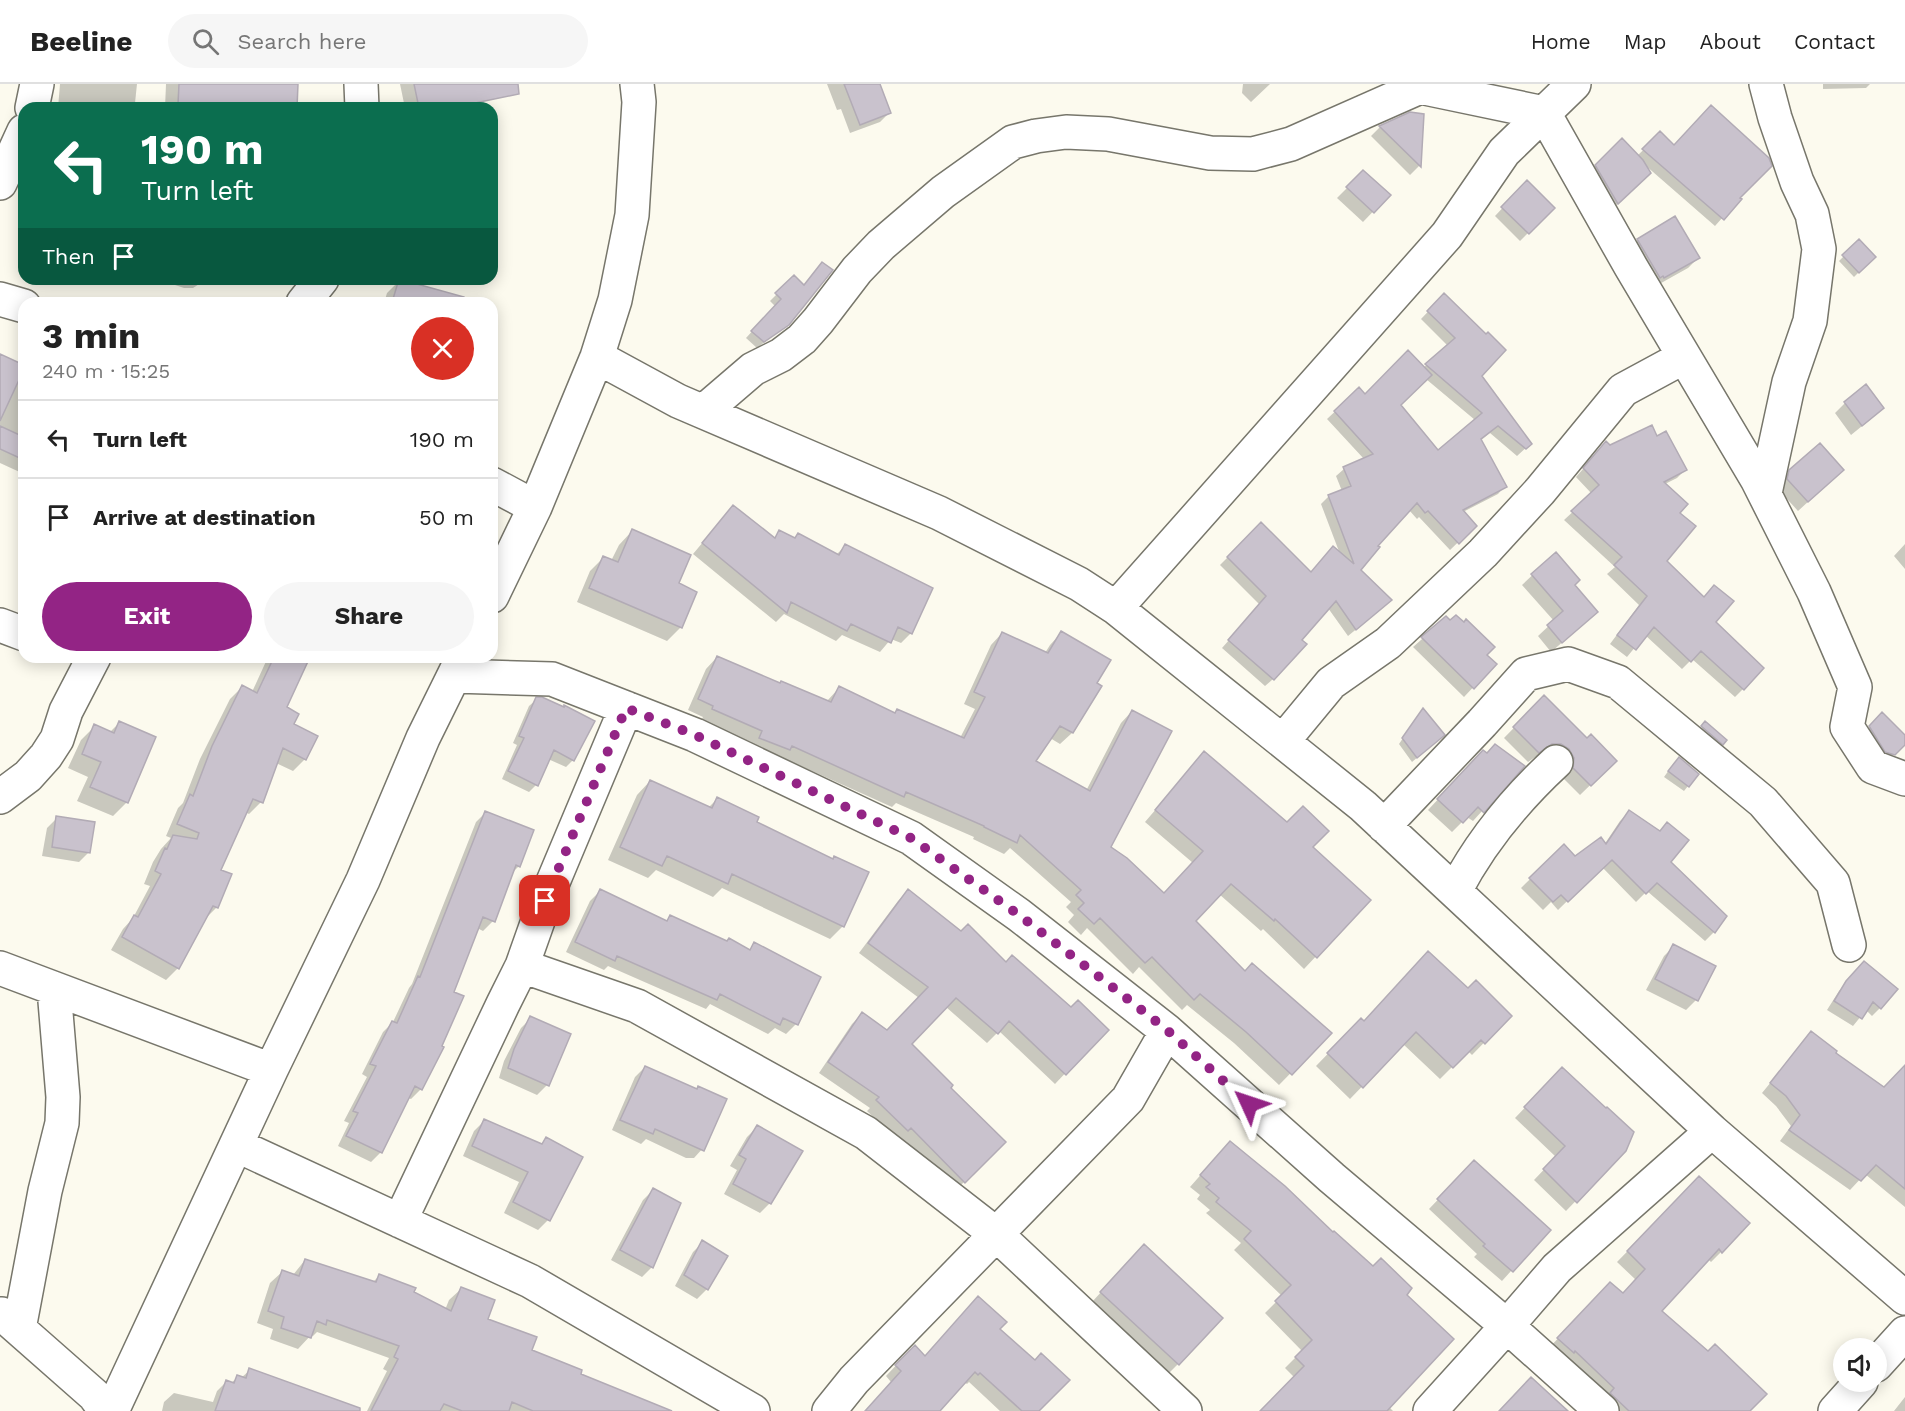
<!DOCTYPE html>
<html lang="en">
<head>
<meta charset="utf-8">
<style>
  :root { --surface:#fff; --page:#f6f6f6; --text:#222; --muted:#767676; --line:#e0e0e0; --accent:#932485 }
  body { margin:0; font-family:"Work Sans",sans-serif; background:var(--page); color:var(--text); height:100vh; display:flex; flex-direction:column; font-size:22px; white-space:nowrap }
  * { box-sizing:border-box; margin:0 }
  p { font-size:20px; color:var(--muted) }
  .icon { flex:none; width:33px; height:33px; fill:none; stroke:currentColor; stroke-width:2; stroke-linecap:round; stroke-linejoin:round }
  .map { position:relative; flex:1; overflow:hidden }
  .side { position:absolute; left:18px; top:213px; width:480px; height:366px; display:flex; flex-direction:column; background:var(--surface); border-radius:18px; box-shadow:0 3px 15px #0003 }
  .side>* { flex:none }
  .hud { position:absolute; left:18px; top:18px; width:480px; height:183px; border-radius:18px; box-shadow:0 3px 15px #0003; background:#0b6e4f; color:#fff; overflow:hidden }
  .controls { position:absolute; left:1833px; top:1254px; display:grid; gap:12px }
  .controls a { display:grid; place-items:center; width:54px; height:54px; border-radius:50%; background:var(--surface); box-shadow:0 3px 15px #0003; font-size:30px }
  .pin { position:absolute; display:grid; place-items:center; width:51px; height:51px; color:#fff; margin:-26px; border-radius:12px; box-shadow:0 3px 9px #0006 }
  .me { position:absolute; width:66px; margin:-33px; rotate:312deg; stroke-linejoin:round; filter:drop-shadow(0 0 4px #0008) }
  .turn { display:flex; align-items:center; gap:21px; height:126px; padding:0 24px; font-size:27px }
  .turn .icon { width:78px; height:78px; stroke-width:2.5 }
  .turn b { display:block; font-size:42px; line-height:51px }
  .then { display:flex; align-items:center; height:57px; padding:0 24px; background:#0003; gap:12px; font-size:22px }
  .round { display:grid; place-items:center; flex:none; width:63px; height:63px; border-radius:32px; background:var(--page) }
  .headline { display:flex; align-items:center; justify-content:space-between; height:102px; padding:0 24px }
  h1 { font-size:36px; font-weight:700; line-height:45px }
  .button { display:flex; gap:12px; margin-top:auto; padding:12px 24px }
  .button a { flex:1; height:69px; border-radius:36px; background:var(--accent); color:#fff; font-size:24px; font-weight:700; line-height:69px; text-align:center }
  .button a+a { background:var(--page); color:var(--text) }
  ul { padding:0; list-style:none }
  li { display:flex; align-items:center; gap:18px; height:78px; padding:0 24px; border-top:2px solid var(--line) }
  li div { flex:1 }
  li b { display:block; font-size:22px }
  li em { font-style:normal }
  header { display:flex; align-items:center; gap:36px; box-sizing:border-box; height:84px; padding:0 30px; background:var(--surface); border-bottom:2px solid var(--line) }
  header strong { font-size:28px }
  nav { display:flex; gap:33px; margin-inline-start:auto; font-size:21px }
  .search { width:420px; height:54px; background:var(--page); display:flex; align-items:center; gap:15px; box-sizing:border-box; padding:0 21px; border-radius:33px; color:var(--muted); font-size:22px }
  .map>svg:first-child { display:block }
</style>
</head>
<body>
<header>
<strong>Beeline</strong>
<div class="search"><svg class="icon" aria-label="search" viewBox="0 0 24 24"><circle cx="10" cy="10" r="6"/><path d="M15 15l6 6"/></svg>Search here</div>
<nav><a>Home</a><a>Map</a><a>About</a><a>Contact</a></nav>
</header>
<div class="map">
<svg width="1905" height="1327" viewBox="0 0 1905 1327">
  <rect width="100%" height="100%" fill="#fcfaee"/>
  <path fill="#0003" fill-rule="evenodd" d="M60,0H137L135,19L130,24H58Z
    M166,0H297L296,24H165Z
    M400,0H476L480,17L473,24H405Z
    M827,0H878L889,29L880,38L850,49L841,25L837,26Z
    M1243,0H1270L1251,18L1242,9Z
    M1823,0H1870L1866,4L1823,5Z
    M1423,31L1419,82L1410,91L1371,52L1380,43Z
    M1660,50L1673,63L1739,115L1715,142L1645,81L1649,89L1608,129L1586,92L1622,56L1637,72Z
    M1363,88L1389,111L1363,138L1337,114Z
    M1527,98L1553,124L1520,157L1495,132Z
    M1675,134L1698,174L1688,184L1654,203L1628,166L1638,156Z
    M1859,157L1874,173L1854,193L1839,177Z
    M794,193L788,240L757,264L746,254L775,222L770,217Z
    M169,195H207L193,204H184L175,201Z
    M400,196L468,216L467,219H384L387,209Z
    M1444,211L1480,291L1530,360L1517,372L1490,349L1480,357L1505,402L1498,410L1463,428L1475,442L1450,466L1419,433L1417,435L1409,426L1376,462L1359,486L1382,524L1348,552L1328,524L1300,556L1273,595L1265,602L1222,564L1260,521L1220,481L1261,440L1310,490L1340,470L1321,420L1329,412L1342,407L1336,392L1344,385L1364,375L1327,335L1359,305L1365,312L1423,284L1448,262L1421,235ZM1426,295L1475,336L1438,368L1399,321Z
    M0,272L24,281V390L0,379Z
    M1845,319L1872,334L1851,351L1835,329Z
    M1657,354L1685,386L1677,394L1665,400L1677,429L1665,477L1714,538L1743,605L1735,613L1692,575L1682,585L1645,551L1627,573L1610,560L1639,521L1607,490L1615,483L1564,436L1592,410L1576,393L1606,359L1609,363Z
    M1790,387L1832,396L1798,427L1778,405L1780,398Z
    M724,433L773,455L779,448L836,471L845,462L911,549L901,559L891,555L880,568L842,551L836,557L784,530L776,538L693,470Z
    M632,447L677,500L681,543L667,557L577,518L590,487L603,474L611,477L619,461Z
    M1905,460V485L1894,472Z
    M1555,470L1573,501L1586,538L1551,568L1538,552L1554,537L1522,501Z
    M1446,534L1495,580L1464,613L1413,563Z
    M1002,549L1045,569L1050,561L1061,549L1095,600L1100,603L1072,649L1060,660L1050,654L1034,678L1086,707L1121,639L1132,627L1109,764L1163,811L1193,779L1145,738L1204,669L1369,816L1304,885L1263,845L1261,847L1219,810L1194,837L1244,889L1330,949L1279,1001L1234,959L1187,921L1182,926L1139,883L1133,890L1087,844L1081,851L1068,838L1074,831L1066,823L1071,818L1010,764L1004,770L973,755L974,753L896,719L892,723L781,673L778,677L749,665L751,658L701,637L703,633L688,626L706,585L717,573L780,600L827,617L839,604L894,630L960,654L975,625L964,620L991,561Z
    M268,573H308L285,624L305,675L293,687L276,679L261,718L249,730L245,728L219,787L217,823L205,835L178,884L166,896L111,866L123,845L133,834L150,802L144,800L153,778L161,765L171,754L166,752L178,724L183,719L200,675L230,615L242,603L252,608Z
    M1544,613L1587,656L1615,677L1580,711L1564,695L1565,685L1550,669H1541L1528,678L1504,654Z
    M537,615L573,676L566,683L548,675L536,701L529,708L502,695L517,661L513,659L529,622Z
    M1422,626L1439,655L1412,678L1399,660Z
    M1882,631L1905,653V659L1883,680L1860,653Z
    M119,639L127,718L113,732L77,717L88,693L68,684L81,656L95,642L110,648Z
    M1705,639L1725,657L1718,664L1698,648Z
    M1487,671L1523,682L1473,737L1467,733L1452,748L1428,726L1473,678Z
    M1674,679L1688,702L1684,707L1664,693Z
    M650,697L708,724L717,715L755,738L843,842L830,855L722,804L713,813L656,786L648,794L608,776L637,711Z
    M486,728L519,782L511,790L493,837L483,847L477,844L452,908L421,1005L411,1015L408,1014L381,1068L371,1078L338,1062L349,1039L344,1037L367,993L362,990L383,948L393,938L409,904L412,900L476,738Z
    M1629,728L1659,748L1669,778L1714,848L1705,857L1647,807L1636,818L1602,783L1558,826L1551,818L1543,826L1521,804L1564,762L1575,774L1604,761L1620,737Z
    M57,734L89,768L79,778L42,772L47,744Z
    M600,807L665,838L670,833L748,867L755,860L796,940L786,950L775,944L768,950L710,920L706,925L608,882L604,886L566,868L590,817Z
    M908,807L1005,880L1070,925L1106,946L1055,1000L999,947L987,959L946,923L910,960L949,1004L1004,1058L954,1108L900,1053L897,1056L867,1027L870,1024L819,989L852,940L862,930L887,947L919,914L859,869L898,817Z
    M1674,862L1714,883L1696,916L1686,926L1646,906L1664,872Z
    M1856,887L1880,924L1872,932L1866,926L1853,942L1827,926L1839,907Z
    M1468,906L1510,932L1472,971L1468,967L1440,995L1403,960L1350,1015L1316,982L1349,948L1364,938Z
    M531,934L547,1001L537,1011L499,994L504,977L521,944Z
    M1811,949L1834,969L1884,1005L1905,996V1123L1865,1090L1850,1106L1780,1057L1791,1042L1776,1022L1762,1009Z
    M645,983L696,1007L704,1063L694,1074H686L646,1055L641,1060L612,1046L635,993Z
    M1552,995L1625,1066L1566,1127L1534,1096L1556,1073L1515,1034Z
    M484,1037L540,1061L546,1055L581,1073L548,1136L538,1146L504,1129L519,1098L463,1072L474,1047Z
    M757,1043L770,1119L760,1129L724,1110L737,1086L730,1082L747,1053Z
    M1220,1069L1332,1150L1405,1211L1389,1323L1393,1327H1262L1295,1294L1285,1284L1302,1267L1265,1229L1282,1212L1234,1166L1241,1159L1206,1129L1210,1126L1197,1115L1200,1111L1190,1103Z
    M1474,1078L1548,1146L1502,1197L1474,1173L1477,1170L1429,1125Z
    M1699,1094L1721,1168L1711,1178L1708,1175L1660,1227L1748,1327H1607L1548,1265L1599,1211H1622L1636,1196L1617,1178Z
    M653,1106L652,1183L642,1193L611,1176L643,1116Z
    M703,1158L726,1173L707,1205L697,1215L675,1202L693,1168Z
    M1134,1172L1178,1280L1168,1290L1092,1218Z
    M305,1176L372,1199L379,1192L445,1226L449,1216L461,1205L486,1236L530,1266L579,1291L643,1327H367L387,1287L383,1285L389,1274L317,1248L313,1252L311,1251L298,1265L270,1255L273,1245L257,1239L270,1199L282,1188L293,1191Z
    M998,1245L1037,1327H1000L969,1298L967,1300L964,1298L939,1325L941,1327H866L891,1298L886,1292L904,1273H925Z
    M250,1286L344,1327H162L164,1318L174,1309L213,1318L217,1307L226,1298L231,1299L238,1293L241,1294Z
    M1905,1313V1327H1894Z"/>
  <path fill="#c9c2cd" stroke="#b2abb5" stroke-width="1.5" d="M179,0H298L297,24H224V22L178,20Z
    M414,0H518L519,10L451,24H419Z
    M844,0H880L891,29L860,41Z
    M1711,21L1769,74L1772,82L1740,114L1742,115L1724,136L1642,65L1660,47L1674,61Z
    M1410,28L1424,30L1421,83L1379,42Z
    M1622,54L1643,76L1651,89L1618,120L1595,81Z
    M1363,86L1391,111L1374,129L1346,103Z
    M1527,96L1555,124L1529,150L1501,123Z
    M1675,132L1700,174L1664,194L1663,192L1660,194L1637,155Z
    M1859,155L1876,173L1859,189L1842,171Z
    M822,178L833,186L789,241L764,258L751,247L781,215L775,209L794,191L804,201Z
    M399,195L464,213L463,219H409L393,215Z
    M1444,209L1486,250L1488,248L1506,266L1482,292L1532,360L1526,365L1498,342L1481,355L1507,403L1463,426L1477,442L1459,460L1428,427L1425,429L1417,419L1378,462L1380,463L1361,486L1392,516L1356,546L1336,517L1302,556L1307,560L1274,596L1228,556L1266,512L1227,473L1261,438L1311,488L1333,462L1354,480L1328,411L1351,402L1343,383L1373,370L1334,327L1359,303L1365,310L1408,266L1432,291L1401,321L1438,366L1482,329L1425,280L1455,254L1427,227Z
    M0,270L24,281V285L0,337Z
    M1866,300L1884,324L1862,342L1844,318Z
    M1652,341L1657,352L1666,347L1687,386L1664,398L1688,420L1680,429L1696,442L1667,477L1704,513L1714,501L1734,517L1716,538L1764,584L1744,606L1701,567L1691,578L1654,543L1636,566L1617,551L1647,512L1614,481L1622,473L1571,427L1599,401L1583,384L1606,357L1610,361Z
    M0,342L24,353V376L0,365Z
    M1820,359L1844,386L1808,418L1787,395L1789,386Z
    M733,421L775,454L779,446L795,454L798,449L839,471L845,460L933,504L912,550L898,543L891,559L851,540L847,547L791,518L787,529L702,459Z
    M632,445L691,471L679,499L697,508L682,544L589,504L603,472L618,478Z
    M1556,468L1580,496L1575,501L1598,528L1562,559L1547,541L1563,527L1531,490Z
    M1456,531L1464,538L1466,535L1495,563L1487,571L1497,580L1474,605L1421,553L1446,532L1450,536Z
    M1061,547L1111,576L1097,599L1102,602L1073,649L1060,642L1036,677L1090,707L1132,626L1172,647L1111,763L1127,774L1164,809L1203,767L1155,726L1204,667L1287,738L1303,722L1329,747L1313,763L1371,816L1317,874L1275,835L1274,837L1231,800L1196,837L1245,887L1252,879L1332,949L1292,991L1246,948L1200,910L1194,916L1152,873L1145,879L1100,834L1094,840L1078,825L1084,819L1076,811L1081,806L1020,751L1017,759L984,743V742L906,708L904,713L792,662L790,666L759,654L762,647L712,625L713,622L698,615L717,572L780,599L781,597L831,618L839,602L895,629L897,625L964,654L985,613L974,608L1002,548L1048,569Z
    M274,573H310L287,623L299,630L294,640L318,652L306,676L283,664L263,719L253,715L221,786L232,790L218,824L213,822L179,885L122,853L134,831L138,833L161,790L155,787L165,764L167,765L173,751L197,755L199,749L177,740L190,710L193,712L212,662L242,601L257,609Z
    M1544,611L1587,654L1591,650L1617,677L1591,702L1573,684L1574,674L1569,665L1561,660H1552L1539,669L1513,643Z
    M536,613H542L564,623V621L595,637L574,677L554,666L538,702L508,687L524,654L519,652Z
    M1423,624L1445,651L1417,674L1402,654Z
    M1882,628L1905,651V661L1895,671L1885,668L1869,642Z
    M119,637L156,653L128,719L90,703L101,678L82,670L94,640L114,649Z
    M1705,637L1727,656L1723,661L1701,642Z
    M1495,660L1525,682L1484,729L1478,723L1463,739L1437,715L1483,666L1487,669Z
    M1679,673L1699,690L1689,703L1668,687Z
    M650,696L712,724L717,713L759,733L757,738L833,775L834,772L869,788L844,843L732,790L728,800L667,772L662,782L620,763Z
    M1629,726L1660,747L1667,738L1689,756L1671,778L1727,832L1715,849L1657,799L1646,810L1612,776L1568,818L1561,811L1553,818L1529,794L1564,760L1575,772L1601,753L1606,760Z
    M485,727L534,746L520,783L516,781L495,838L483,833L454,908L464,912L442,962L444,963L422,1006L415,1002L382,1069L346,1052L358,1029L353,1027L376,982L370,980L392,937L397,939L418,892L420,893Z
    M56,732L95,738L90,769L52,763Z
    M600,805L667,837L670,831L727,857L729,854L750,866L754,858L821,893L798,941L783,934L780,941L720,910L717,916L617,872L615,877L575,858Z
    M908,805L961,847L968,840L1006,878L1012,871L1071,923L1078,916L1109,946L1066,991L1009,937L998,950L956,914L912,960L953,1001L951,1004L1006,1058L965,1099L911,1044L908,1047L876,1016L879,1013L828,978L862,928L887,946L928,903L868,859Z
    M1673,860L1716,882L1698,917L1655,895Z
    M1428,867L1468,904L1476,896L1512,932L1485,960L1481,956L1453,984L1416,948L1363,1004L1327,969L1361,934L1364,937Z
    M1864,877L1898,905L1881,925L1873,918L1862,935L1834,917L1846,897Z
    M530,932L571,950L549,1002L508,984L514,965Z
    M1811,947L1837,967L1836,969L1884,1003L1905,981V1105L1876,1081L1861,1097L1789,1046L1800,1031L1786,1012L1770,999Z
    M645,982L697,1005L698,1002L727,1015L704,1067L655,1045L653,1050L620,1036Z
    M1562,983L1606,1024L1607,1023L1634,1048L1626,1067L1577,1119L1543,1085L1565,1062L1524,1023Z
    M484,1035L542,1060L546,1053L583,1073L550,1137L513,1118L528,1088L472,1062Z
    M757,1041L803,1067L771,1120L733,1100L746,1075L739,1071Z
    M1230,1057L1285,1102L1333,1148L1334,1147L1373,1182L1381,1174L1412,1204L1407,1211L1454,1255L1387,1327H1260L1304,1282L1295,1273L1312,1256L1275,1217L1291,1201L1244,1155L1251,1147L1216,1118L1219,1114L1206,1103L1210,1100L1200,1091Z
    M1474,1076L1551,1146L1513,1188L1483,1162L1485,1160L1437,1115Z
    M1699,1092L1750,1139L1722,1169L1719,1165L1662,1227L1708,1267L1715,1260L1767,1310L1750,1327H1629L1610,1309L1614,1304L1575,1267L1574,1269L1557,1254L1610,1198L1623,1209L1645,1185L1627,1167Z
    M653,1104L681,1119L653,1184L620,1166Z
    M702,1156L728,1172L708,1206L684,1191Z
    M1144,1160L1223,1234L1179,1281L1100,1208Z
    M305,1175L376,1198L379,1190L416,1204L414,1208L451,1227L461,1203L495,1216L488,1235L537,1253L532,1266L582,1286L581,1290L672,1327H533L512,1318L509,1327H462L444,1320L440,1327H371L398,1275L394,1273L399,1262L327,1236L326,1241L317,1237L311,1254L281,1244L284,1233L268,1227L282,1186L299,1192Z
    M978,1212L1007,1238L1000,1245L1035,1276L1041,1269L1070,1296L1039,1327H1022L980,1289L978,1291L975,1288L940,1327H865L901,1287L895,1281L915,1261L925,1272Z
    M249,1284L360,1324V1327H215L226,1296L234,1299L237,1291L246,1294Z
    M1531,1293L1568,1327H1499Z"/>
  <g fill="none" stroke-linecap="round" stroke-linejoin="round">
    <defs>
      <path id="minor" d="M361,0L362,24
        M32,24L37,0
        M0,99L24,47
        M0,215L24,222
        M303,219L322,195
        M597,273L678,317L939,429L1079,500L1116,524L1363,722L1712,1047L1905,1214
        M704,327L753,285L781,271L802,255L818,237L857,186L881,161L943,108L1013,58L1036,52L1066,48L1108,50L1210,69L1253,70L1291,60L1420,3L1544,29L1631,183L1757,395L1814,508L1855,603L1847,643L1873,683L1905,695
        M492,400L535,423
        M1765,409L1789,298L1810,237L1819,165L1812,130L1797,98L1775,34L1766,0
        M492,512L535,423L597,273L615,216L632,131L639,18L637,0
        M1116,524L1447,151L1504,68L1574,0
        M0,541L24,550
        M454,592L552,595L695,651L911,754L1019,831L1167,947L1128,1015L854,1296L829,1327
        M1283,657L1331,599L1388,559L1483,469L1540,407L1623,306L1684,273
        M0,713L28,692L46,672L57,655L66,627L94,573
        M1384,742L1482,639L1526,590L1568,580L1618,598L1763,718L1833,799L1849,861
        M1455,807C1481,757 1515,716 1556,678
        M522,882L637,922L866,1049L996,1150L1185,1327
        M0,884L271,986
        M1167,947L1332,1094L1507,1242L1602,1327
        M236,1061L530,1197L753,1327
        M400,1137L503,920L522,882L545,817L626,624
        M2,1230L94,1311L106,1327
        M19,1245L45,1107L62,1039L63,1013L54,905
        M1876,1281L1905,1249
        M112,1327L271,986L363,796L423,654L463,573
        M1430,1327L1507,1242L1557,1184L1712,1047
        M1835,1327L1861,1298"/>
    </defs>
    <use href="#minor" stroke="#77766b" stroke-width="36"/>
    <use href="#minor" stroke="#fff" stroke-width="33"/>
  </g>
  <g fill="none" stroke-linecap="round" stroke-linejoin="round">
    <path stroke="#932485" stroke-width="10" stroke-dasharray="0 18" d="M545,817L626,624L695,651L911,754L1019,831L1120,909L1167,946L1249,1020"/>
  </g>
</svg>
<div class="controls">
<a><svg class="icon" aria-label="sound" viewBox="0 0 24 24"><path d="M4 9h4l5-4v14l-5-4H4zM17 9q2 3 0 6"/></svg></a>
</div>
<div class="pin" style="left:545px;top:817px;background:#d93025"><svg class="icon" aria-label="arrive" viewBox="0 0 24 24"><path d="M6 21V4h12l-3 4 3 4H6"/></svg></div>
<svg class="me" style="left:1249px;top:1020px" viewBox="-20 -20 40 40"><path d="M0-17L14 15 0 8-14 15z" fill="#932485" stroke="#fff" stroke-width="4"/></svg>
<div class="hud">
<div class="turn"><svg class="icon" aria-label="left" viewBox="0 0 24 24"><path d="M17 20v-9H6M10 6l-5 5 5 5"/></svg><div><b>190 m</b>Turn left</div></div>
<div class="then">Then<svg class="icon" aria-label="arrive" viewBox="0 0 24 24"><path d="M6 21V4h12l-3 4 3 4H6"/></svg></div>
</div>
<section class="side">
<div class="headline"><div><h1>3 min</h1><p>240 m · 15:25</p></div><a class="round" style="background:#d93025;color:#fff"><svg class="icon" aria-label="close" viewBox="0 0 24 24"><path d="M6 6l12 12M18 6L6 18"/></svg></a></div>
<ul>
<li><svg class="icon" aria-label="left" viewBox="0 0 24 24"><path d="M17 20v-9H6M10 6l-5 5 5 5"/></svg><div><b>Turn left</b></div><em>190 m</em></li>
<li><svg class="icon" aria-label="arrive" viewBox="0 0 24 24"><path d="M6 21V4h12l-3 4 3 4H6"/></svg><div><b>Arrive at destination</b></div><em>50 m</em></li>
</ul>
<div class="button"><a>Exit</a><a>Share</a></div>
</section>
</div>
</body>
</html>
